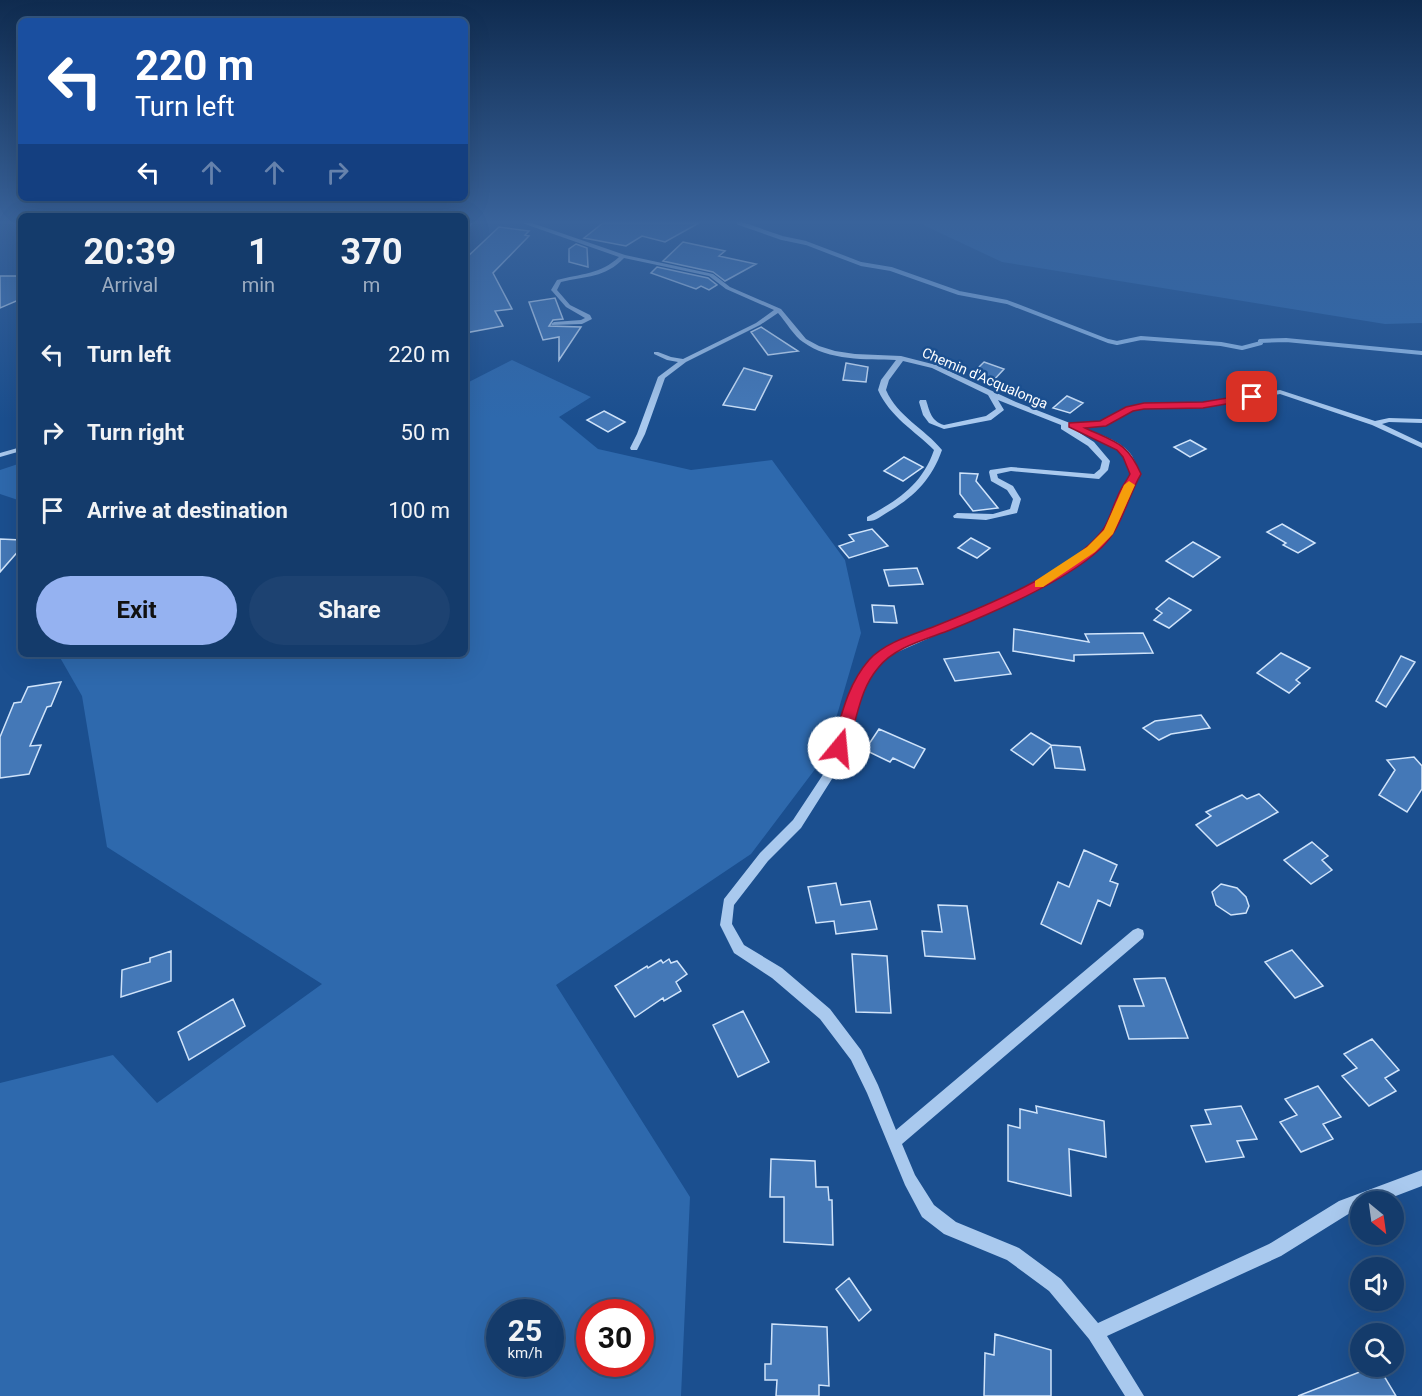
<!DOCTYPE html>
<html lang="en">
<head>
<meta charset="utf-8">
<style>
  :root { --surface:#143b6b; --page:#1d4271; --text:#f1f3f6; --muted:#9dadc1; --line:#33557e; --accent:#95b2f1 }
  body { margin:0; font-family:Roboto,sans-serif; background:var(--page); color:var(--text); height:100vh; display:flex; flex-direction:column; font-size:22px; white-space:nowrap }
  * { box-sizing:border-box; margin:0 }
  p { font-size:20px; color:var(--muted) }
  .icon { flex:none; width:33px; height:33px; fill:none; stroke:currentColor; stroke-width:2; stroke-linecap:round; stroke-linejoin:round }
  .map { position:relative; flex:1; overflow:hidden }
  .panel { position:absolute; left:18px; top:213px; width:450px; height:444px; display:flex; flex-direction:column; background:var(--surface); border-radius:9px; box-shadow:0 6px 24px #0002,0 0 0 2px var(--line) }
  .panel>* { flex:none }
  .hud { position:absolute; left:18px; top:18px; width:450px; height:183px; border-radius:9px; box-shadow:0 6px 24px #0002,0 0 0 2px var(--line); background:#1a4fa0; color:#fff; overflow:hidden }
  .needle { width:39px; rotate:151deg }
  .controls { position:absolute; left:1350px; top:1191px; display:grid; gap:12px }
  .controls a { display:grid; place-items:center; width:54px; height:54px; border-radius:50%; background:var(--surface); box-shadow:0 6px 24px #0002,0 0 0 2px var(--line); font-size:30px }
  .speed { position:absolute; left:486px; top:1299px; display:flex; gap:12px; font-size:30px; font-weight:700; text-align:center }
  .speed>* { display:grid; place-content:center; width:78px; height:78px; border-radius:50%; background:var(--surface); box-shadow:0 6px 24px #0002,0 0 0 2px var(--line); line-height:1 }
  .speed small { font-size:15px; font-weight:400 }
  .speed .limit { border:9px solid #d22; background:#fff; color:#111 }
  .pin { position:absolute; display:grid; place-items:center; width:51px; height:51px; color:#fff; margin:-26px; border-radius:12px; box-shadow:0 3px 9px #0006 }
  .me { position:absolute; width:66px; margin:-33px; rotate:17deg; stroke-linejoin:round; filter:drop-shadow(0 0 4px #0008) }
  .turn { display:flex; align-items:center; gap:21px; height:126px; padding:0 18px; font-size:27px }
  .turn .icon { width:78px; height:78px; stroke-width:2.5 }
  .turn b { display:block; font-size:42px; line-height:51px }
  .lanes { display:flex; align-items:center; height:57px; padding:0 18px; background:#0003; justify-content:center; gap:30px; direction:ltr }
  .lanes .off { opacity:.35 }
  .eta { display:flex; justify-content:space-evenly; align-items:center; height:102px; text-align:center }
  .eta b { font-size:36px; font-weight:700; line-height:42px }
  .action { display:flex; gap:12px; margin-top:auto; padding:12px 18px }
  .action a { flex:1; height:69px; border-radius:36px; background:var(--accent); color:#111; font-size:24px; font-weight:700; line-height:69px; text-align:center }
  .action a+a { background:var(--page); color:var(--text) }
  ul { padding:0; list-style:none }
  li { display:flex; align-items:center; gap:18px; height:78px; padding:0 18px }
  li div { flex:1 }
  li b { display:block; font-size:22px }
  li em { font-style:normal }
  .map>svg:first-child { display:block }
</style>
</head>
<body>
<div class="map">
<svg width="1422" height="1396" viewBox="0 0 1422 1396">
  <rect width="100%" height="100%" fill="#1b4f8f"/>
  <path fill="#2e69ad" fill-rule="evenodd" d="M919,223H1422V323L1385,324L1002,262Z
    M512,360L591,397L559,417L598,449L691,470L772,460L845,560L861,633L825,756L751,854L556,985L690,1197L681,1396H0V1083L113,1055L157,1103L322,984L107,847L82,696L58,654H465V384ZM500,1312H550V1364H500ZM590,1312H640V1364H590Z
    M21,463V501L0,494V470Z"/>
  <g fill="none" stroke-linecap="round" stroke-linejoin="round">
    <path stroke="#9cc4f0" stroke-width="4" d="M739,223L782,238L806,243L861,264L891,269L959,293L1007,302L1108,341L1117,343L1141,338L1221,344L1242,348L1261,343L1260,341L1286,340L1422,353"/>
  </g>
  <path fill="#4478b7" stroke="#cfe3fa" stroke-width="1.5" d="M603,223H699L665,242L642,236L626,246L584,238Z
    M499,227L529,231L525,235L529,236L493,273L512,309L495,311L503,326L465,333V259Z
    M683,242L725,251L719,256L756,264L725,281L713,272L663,261Z
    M576,244L587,248L588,267L569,262V249Z
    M657,267L708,278L717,285L709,290L701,286L696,289L651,273Z
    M0,276H21V299L0,308Z
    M555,298L563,319L553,320L549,326L581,327L559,360V337L543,340L529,302Z
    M761,327L798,351L768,355L751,332Z
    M984,362L1004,369L993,381L972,374Z
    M846,363L868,367L866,382L843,380Z
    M744,368L772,376L755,410L723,405Z
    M1067,396L1083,403L1070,413L1053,408Z
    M604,411L625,422L608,432L587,420Z
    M1190,440L1206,449L1190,457L1174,447Z
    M904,457L923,467L903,481L884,471Z
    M960,473L978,474L976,481L998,508L973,511L960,494Z
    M1282,524L1315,543L1298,553L1283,545L1286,543L1267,532Z
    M872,529L888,546L849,558L839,546L854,541L849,535Z
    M971,538L990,548L977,558L958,548Z
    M0,539L21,540V548L0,572Z
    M1193,542L1220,557L1193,577L1166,561Z
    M917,568L923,584L889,586L884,570Z
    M1169,598L1191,610L1169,628L1154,620L1162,613L1156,609Z
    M872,605L894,606L897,623L874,622Z
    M1014,629L1089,642L1085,634L1143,633L1153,653L1074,655V661L1013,651Z
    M999,652L1011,674L955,681L944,659Z
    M1281,653L1310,668L1296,680L1300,683L1289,693L1257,673Z
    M1401,656L1415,662L1386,707L1376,701Z
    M61,682L51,706L47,707L30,746L41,745L29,774L0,778V737L14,703L21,702L28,687Z
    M1201,715L1210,728L1171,734L1159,740L1143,728L1155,721Z
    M879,729L925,749L914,768L893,758L890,762L865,750Z
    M1031,733L1051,745L1080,747L1085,770L1055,768L1051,746L1033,765L1011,750Z
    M1414,757L1422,766V789L1407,812L1379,795L1395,770L1387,760Z
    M1259,794L1278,812L1217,846L1196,825L1211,816L1206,812L1242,795L1247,799Z
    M1312,842L1328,856L1322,860L1332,870L1311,884L1284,860Z
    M1084,850L1117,865L1110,881L1118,884L1110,906L1098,900L1081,944L1041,924L1058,882L1069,887Z
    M836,883L841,905L870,901L877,929L836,934L834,921L816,923L808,887Z
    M1221,884L1237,888L1246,897L1249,906L1246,913L1231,915L1216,905L1212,892Z
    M938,905L967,906L975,959L925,956L922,931L942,932Z
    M1292,950L1323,986L1295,998L1265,962Z
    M171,951V981L121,997L122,970L150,962V958Z
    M852,954L887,956L891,1013L856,1012Z
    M669,959L671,963L677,961L687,974L676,982L681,991L664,1001L663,998L635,1017L615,986L647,966L648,968L661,960L663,963Z
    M1160,978H1165L1188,1038L1129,1039L1119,1006H1144L1134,979Z
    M233,999L245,1026L189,1060L178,1032Z
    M743,1011L769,1062L738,1077L713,1025Z
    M1372,1039L1399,1070L1385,1078L1396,1091L1369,1106L1342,1076L1357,1068L1344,1054Z
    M1318,1086L1341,1117L1323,1124L1333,1139L1301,1152L1280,1122L1297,1115L1285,1099Z
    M1036,1106L1104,1121L1106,1157L1069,1149L1071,1196L1008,1181V1125L1020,1128V1109L1037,1113Z
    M1241,1106L1257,1139L1237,1141L1244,1157L1206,1162L1191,1126L1211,1124L1205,1110Z
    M771,1159L815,1161L816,1187H828L829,1200H832L833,1245L784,1242V1197H770Z
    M849,1278L871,1310L859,1321L836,1289Z
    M772,1324L827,1327L829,1386L819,1385V1396H776L777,1380H765V1364H771Z
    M995,1334L1051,1350V1396H984L985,1353L994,1355Z
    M1375,1366H1378L1396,1396H1298Z"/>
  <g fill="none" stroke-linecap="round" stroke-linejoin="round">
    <path fill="#a9c9ee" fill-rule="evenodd" d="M467,223H473L465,233Z
      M522,223H532L625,255L713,274L730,287L781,309L806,339L819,346L835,351L855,354L901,356L936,365L1016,402L1075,425L1079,423L1100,422L1127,407L1144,404L1203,403L1280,390L1375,421L1389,418L1422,419V423L1389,422L1382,424L1422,443V448L1372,425L1280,394L1203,407L1144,408L1132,411L1105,426L1080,427C1097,434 1122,440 1132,456C1135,461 1137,468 1139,474L1128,494L1113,532L1094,551L1050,582L979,616L893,654L878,666L862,689L837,771L801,828L768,861L734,905L732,924L744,945L782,968L830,1009L861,1050L878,1085L896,1130L1133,930L1138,928L1143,930L1144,934L1143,938L902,1144L915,1175L934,1205L956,1222L1019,1248L1061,1279L1098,1323L1269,1244L1339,1201L1422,1170V1186L1380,1202H1360V1209L1350,1213L1281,1256L1107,1336L1144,1396H1125L1089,1339L1049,1291L1007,1260L944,1234L922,1217L905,1185L867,1093L851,1060L820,1019L772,978L734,953L720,925L724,899L760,853L793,820L828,767L852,688L870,660L885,648L973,612L1044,578L1088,547L1105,531L1120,494L1131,474C1129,468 1127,461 1123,456C1113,442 1090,436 1075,430L1094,442L1110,461L1108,470L1099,479L1011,471L997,474L998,478L1013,486L1021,499L1017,513L986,520L954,518L953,516L957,513L993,514L1010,509L1013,499L1007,490L991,481L989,472L990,470L1011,467L1094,474L1100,469L1102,461L1088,446L1061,429V425L998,400L1004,410L991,420L944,429L929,423L923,415L919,402L920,400H926C930,412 931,421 944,425L986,416L996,409L988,395L932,368L903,361L889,380L886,390C898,417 924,428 942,450C932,479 914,497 888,512C881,516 875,522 867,521V517C898,500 922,485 934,450C914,430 890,417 878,390L881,380L896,360C866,359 829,361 803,342C794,336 786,322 778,313L760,325L686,362L665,378L645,434L637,450H631L630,448L637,434L658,377L678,362L667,360L654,354V352H658L671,357L683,359L756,323L774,310L726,289L709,276L624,258C605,278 586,276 561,282L557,290L570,305L590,315L592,319L582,324L552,325L551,324L554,322L581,320L585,318L566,307L552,291L551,290L557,280C580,274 601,274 619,257Z
      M21,447V451L0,457V453Z"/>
  </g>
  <linearGradient id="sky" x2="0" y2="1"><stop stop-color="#0f2b4f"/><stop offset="0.53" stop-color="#39639b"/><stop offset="1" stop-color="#39639b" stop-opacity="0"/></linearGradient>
  <rect width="1422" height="419" fill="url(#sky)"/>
  <path fill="#e11d48" stroke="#92132f" stroke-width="1.5" d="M1252,394L1257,397L1255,399L1203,408L1144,409L1133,411L1106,426L1085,428C1115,442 1127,442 1141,474C1130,493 1125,514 1114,532C1092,571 992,613 950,630C927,639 894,647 878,668C857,693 858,724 844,752H834L832,748C841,717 847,685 869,660C884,643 912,635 933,627C981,608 1071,572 1102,531C1109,522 1112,508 1117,498C1120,489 1126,482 1130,474L1123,457L1117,450L1069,427V423L1100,421L1126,407L1144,403L1203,402Z"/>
  <path fill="#f59e0b" d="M1129,481L1135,485L1113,534L1095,552L1043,587H1035V581L1087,547L1104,530L1124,485Z"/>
  <g text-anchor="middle" stroke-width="5" stroke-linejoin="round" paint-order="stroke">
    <g font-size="14" fill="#fff" stroke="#1b4f8f">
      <text transform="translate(985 378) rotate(23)" y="5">Chemin d'Acqualonga</text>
    </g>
  </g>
</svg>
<div class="controls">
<a><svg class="needle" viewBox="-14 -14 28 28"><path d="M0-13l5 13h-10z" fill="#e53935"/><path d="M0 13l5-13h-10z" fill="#9dadc1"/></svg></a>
<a><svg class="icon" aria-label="sound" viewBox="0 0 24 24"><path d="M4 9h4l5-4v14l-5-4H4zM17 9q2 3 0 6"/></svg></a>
<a><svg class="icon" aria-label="search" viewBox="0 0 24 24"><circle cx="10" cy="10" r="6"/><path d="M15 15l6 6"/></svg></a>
</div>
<div class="speed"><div>25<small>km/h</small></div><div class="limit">30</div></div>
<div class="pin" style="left:1252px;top:397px;background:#d93025"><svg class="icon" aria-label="arrive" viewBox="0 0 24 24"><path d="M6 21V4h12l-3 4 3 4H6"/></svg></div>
<svg class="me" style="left:839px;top:748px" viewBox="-20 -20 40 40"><circle r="19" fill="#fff"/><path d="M0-13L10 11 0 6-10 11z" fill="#e11d48"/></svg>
<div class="hud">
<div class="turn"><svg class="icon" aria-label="left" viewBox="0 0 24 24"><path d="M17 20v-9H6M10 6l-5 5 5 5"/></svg><div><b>220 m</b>Turn left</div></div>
<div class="lanes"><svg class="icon" aria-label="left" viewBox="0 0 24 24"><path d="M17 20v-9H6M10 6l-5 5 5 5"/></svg><svg class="icon off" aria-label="ahead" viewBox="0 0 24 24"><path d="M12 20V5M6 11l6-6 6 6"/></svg><svg class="icon off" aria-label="ahead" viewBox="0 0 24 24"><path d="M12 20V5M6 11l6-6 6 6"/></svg><svg class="icon off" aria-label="right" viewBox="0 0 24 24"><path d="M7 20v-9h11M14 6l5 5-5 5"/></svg></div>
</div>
<section class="panel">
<div class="eta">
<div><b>20:39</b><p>Arrival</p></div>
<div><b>1</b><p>min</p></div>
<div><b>370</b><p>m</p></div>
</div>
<ul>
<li><svg class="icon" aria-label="left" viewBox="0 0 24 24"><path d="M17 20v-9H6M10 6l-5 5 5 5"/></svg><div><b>Turn left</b></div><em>220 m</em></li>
<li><svg class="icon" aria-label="right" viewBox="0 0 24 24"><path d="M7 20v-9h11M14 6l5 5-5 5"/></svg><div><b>Turn right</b></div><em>50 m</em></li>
<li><svg class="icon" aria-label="arrive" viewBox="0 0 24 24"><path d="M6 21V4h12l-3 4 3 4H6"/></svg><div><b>Arrive at destination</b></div><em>100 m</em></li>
</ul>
<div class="action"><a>Exit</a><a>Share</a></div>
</section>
</div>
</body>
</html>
